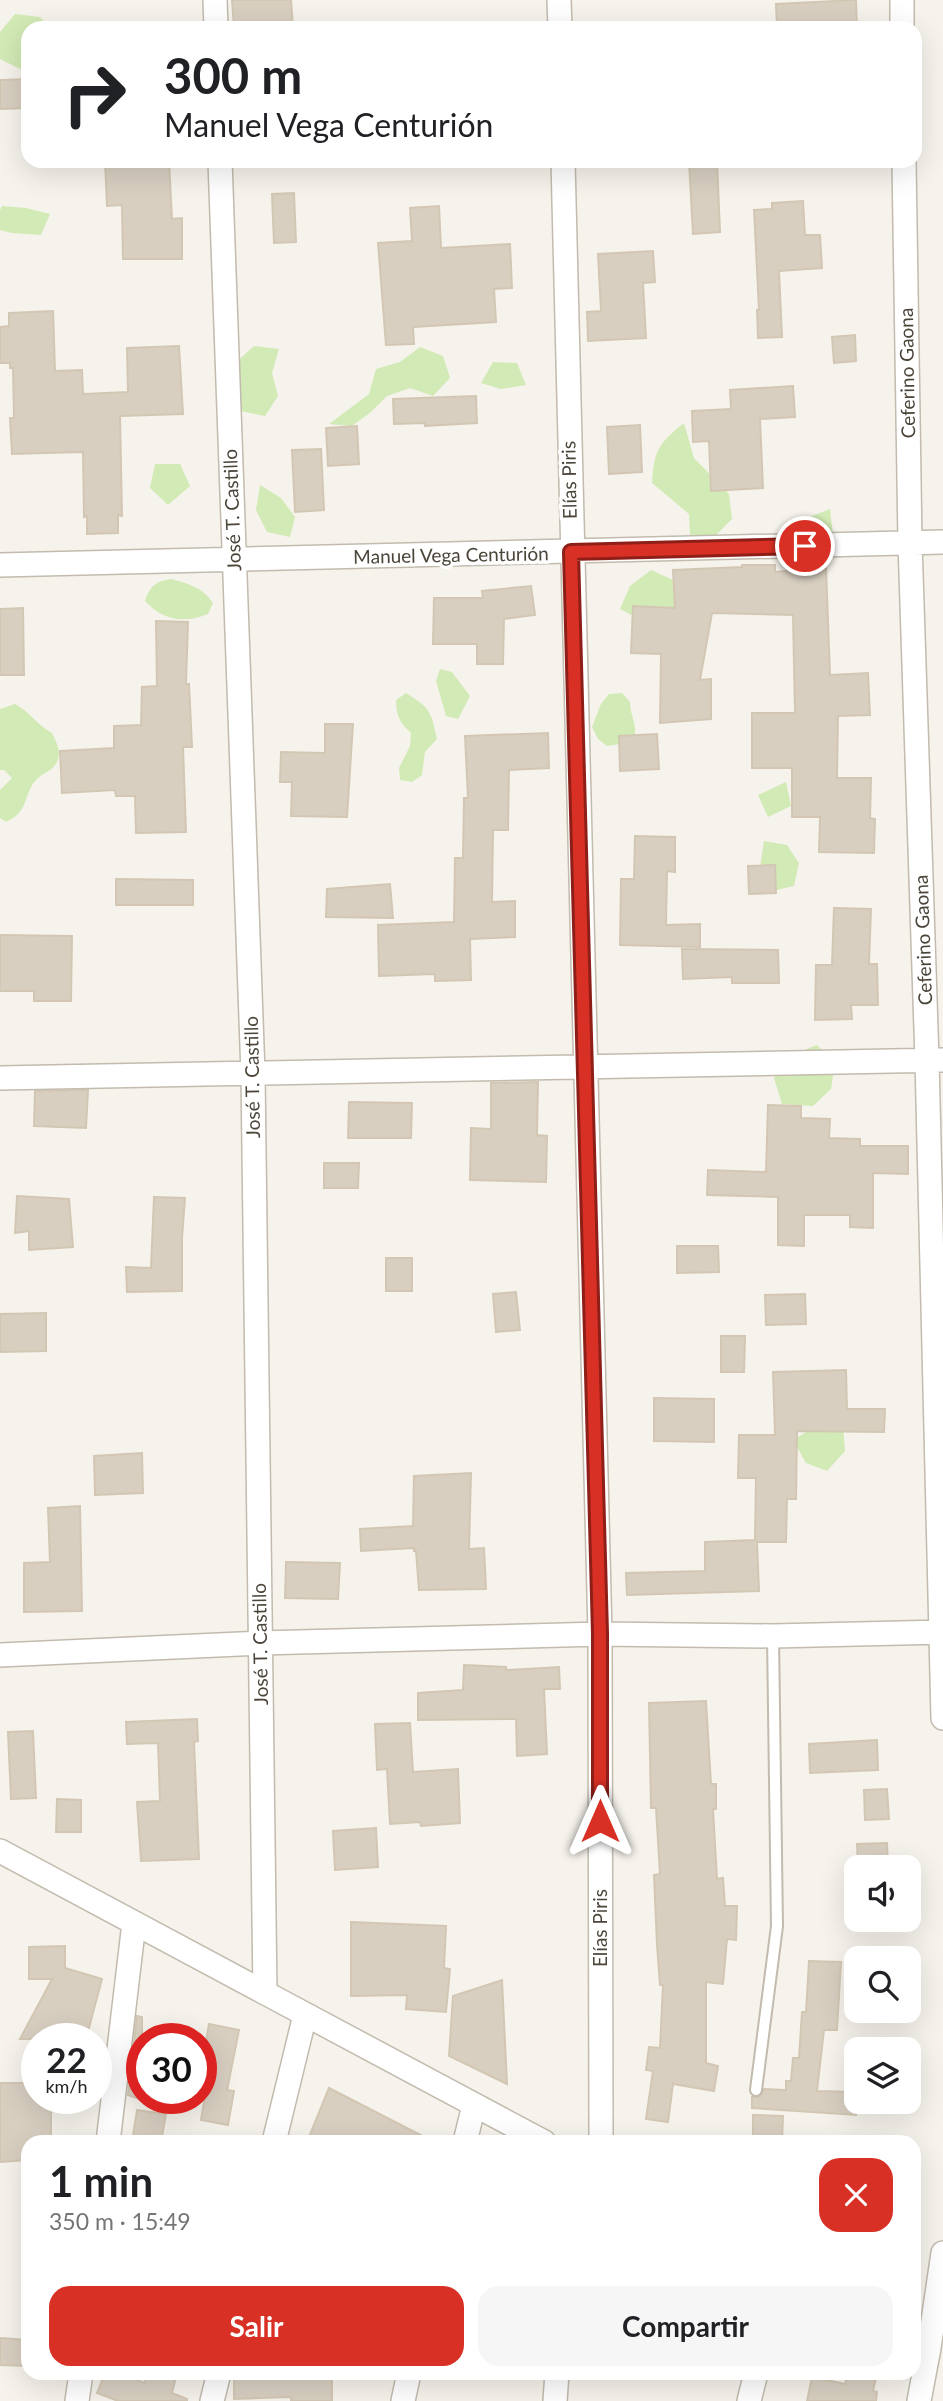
<!DOCTYPE html>
<html lang="es">
<head>
<meta charset="utf-8">
<style>
  :root { --surface:#fff; --page:#f6f6f6; --text:#202124; --muted:#757577; --accent:#d93025 }
  body { margin:0; font-family:Lato,sans-serif; background:var(--page); color:var(--text); height:100vh; display:flex; flex-direction:column; font-size:26px; white-space:nowrap }
  * { box-sizing:border-box; margin:0 }
  p { font-size:23px; color:var(--muted) }
  .icon { flex:none; width:38px; height:38px; fill:none; stroke:currentColor; stroke-width:2; stroke-linecap:round; stroke-linejoin:round }
  .map { position:relative; flex:1; overflow:hidden }
  .panel { position:absolute; left:21px; top:2135px; width:900px; height:245px; display:flex; flex-direction:column; background:var(--surface); border-radius:21px; box-shadow:0 7px 28px #0002 }
  .panel>* { flex:none }
  .hud { position:absolute; left:21px; top:21px; width:901px; height:147px; border-radius:21px; box-shadow:0 7px 28px #0002; background:#fff; color:var(--text); overflow:hidden }
  .tools { position:absolute; left:844px; top:1855px; display:grid; gap:14px }
  .tools a { display:grid; place-items:center; width:77px; height:77px; border-radius:14px; background:var(--surface); box-shadow:0 7px 28px #0002; font-size:35px }
  .speed { position:absolute; left:21px; top:2023px; display:flex; gap:14px; font-size:35px; font-weight:700; text-align:center }
  .speed>* { display:grid; place-content:center; width:91px; height:91px; border-radius:50%; background:var(--surface); box-shadow:0 7px 28px #0002; line-height:1 }
  .speed small { font-size:18px; font-weight:400 }
  .speed .limit { border:10px solid #d22; background:#fff; color:#111 }
  .pin { position:absolute; display:grid; place-items:center; width:60px; height:60px; color:#fff; margin:-30px; border:4px solid #fff; border-radius:50%; box-shadow:0 2px 7px #0007 }
  .me { position:absolute; width:77px; margin:-38px; rotate:0deg; stroke-linejoin:round; filter:drop-shadow(0 0 5px #0008) }
  .turn { display:flex; align-items:center; gap:24px; height:147px; padding:0 28px; font-size:32px }
  .turn .icon { width:91px; height:91px; stroke-width:2.5 }
  .turn b { display:block; font-size:49px; line-height:60px }
  .round { display:grid; place-items:center; flex:none; width:74px; height:74px; border-radius:21px; background:var(--page) }
  .headline { display:flex; align-items:center; justify-content:space-between; height:119px; padding:0 28px }
  h1 { font-size:42px; font-weight:700; line-height:52px }
  .cta { display:flex; gap:14px; margin-top:auto; padding:14px 28px }
  .cta a { flex:1; height:80px; border-radius:21px; background:var(--accent); color:#fff; font-size:28px; font-weight:700; line-height:80px; text-align:center }
  .cta a+a { background:var(--page); color:var(--text) }
  .map>svg:first-child { display:block }
</style>
</head>
<body>
<div class="map">
<svg width="943" height="2401" viewBox="0 0 943 2401">
  <rect width="100%" height="100%" fill="#f6f3ec"/>
  <path fill="#d2eab5" d="M15,14L40,17L50,28H28V73L0,59V32Z
    M2,206L26,208L50,214L41,235L12,233L0,230V210Z
    M254,346L279,349L272,373L278,396L265,416L241,411L235,363Z
    M420,347L443,356L450,378L433,396L410,388L387,396L371,412L352,426L329,424L369,394L376,369L400,362Z
    M493,362L517,363L526,385L501,389L481,383Z
    M684,423L694,458L729,494L732,519L714,537H690L689,514L652,483C654,450 659,443 684,423Z
    M155,464H180L190,486L168,505L150,488Z
    M260,485L281,498L295,517L290,537L267,532L256,510Z
    M830,509L833,535L808,542L807,518Z
    M651,570L673,580L683,601L667,619L641,620L620,609L630,586Z
    M171,579C189,584 202,587 213,603L208,614C184,624 162,620 145,601C150,586 156,581 171,579Z
    M440,669L452,672L470,696L458,719L446,716L436,681Z
    M406,693C431,709 431,711 437,739L425,752L422,775L412,782L400,780L399,768L410,746L411,733C400,723 396,716 396,700Z
    M622,693L630,702C630,714 636,723 635,735L626,743L607,746L598,739L592,727L601,704L609,694Z
    M15,704C30,712 37,725 52,733C56,742 61,749 58,759C54,771 46,771 38,778C22,793 31,811 6,822L0,818V790L12,778L4,770H0V709Z
    M786,782L791,806L768,817L758,795Z
    M764,841L787,845L799,863L794,886L772,891L760,867Z
    M817,1045L835,1063L831,1089L813,1106L782,1104L774,1078L791,1055Z
    M816,1426H843L845,1451L827,1471L806,1463L793,1440Z"/>
  <path fill="#d8cfc1" stroke="#d3c7b4" stroke-width="2" d="M232,0H291L293,28H234Z
    M856,0L857,28H777L776,4Z
    M28,79V108L0,109V80Z
    M105,161H169L172,219L182,218V259H123L122,205L107,206Z
    M689,161H717L720,232L693,234Z
    M294,193L296,242L274,243L272,194Z
    M803,201L805,235H820L822,268L779,271L782,337L758,338L757,310H759L754,210L772,209V203Z
    M439,206L441,248L510,244L512,288L494,289L496,322L413,327L414,344L386,345L378,243L412,241L410,208Z
    M653,251L655,282L643,283L646,338L588,341L587,312L601,311L598,254Z
    M53,311L55,371L82,370L83,394L128,392L127,348L179,346L183,414L120,416L122,516L118,515V533L87,534V516L84,517L83,452L12,454L10,418H14L13,368H10V363H0V327L9,326V313Z
    M855,335L856,361L834,363L832,337Z
    M793,386L795,417L760,419L763,488L711,491L709,441L693,442L692,411L731,409L730,390Z
    M476,396L477,423L425,426V423L394,424L393,399Z
    M640,425L642,472L609,474L607,427Z
    M357,426L359,464L328,466L326,428Z
    M321,449L324,510L295,512L292,450Z
    M742,565H775V572L826,567L830,675L868,673L870,715L838,716L837,778H871L870,818L875,819L874,853L819,852L820,817H792V768H752V713H795L793,615L712,613L700,680L711,679V719L660,723L661,654L631,653L633,606L675,608L673,570L742,567Z
    M531,586L535,615L504,619L503,664H477V644H433L434,598H483L482,591Z
    M23,608L24,675H0V609Z
    M156,621L188,622L186,684H189L192,747H183L186,832L136,833L135,796H116L115,790L62,793L60,751L114,748V726L141,725L142,687L157,686Z
    M325,724H353L347,817L291,816L292,782H280L281,752L325,753Z
    M548,733L549,768L509,770L508,830H493L492,902L515,901V937L470,939L471,980L435,981V974L379,976L378,925L454,922L455,858H463L464,798H468L465,736Z
    M657,734L659,769L620,771L619,736Z
    M635,836L675,837V872L667,871L666,925L700,924V947L620,945L621,879H634Z
    M775,865L776,893L749,894L748,866Z
    M116,879L193,880V905H116Z
    M390,884L393,918L326,917L327,889Z
    M834,908L871,909L869,964H877L878,1005H851L852,1019L815,1020L816,965H832Z
    M0,935L72,936L71,1001H34V991H0Z
    M682,949L778,950L779,983H732V977L683,979Z
    M538,1082L537,1135L547,1136L546,1182L470,1180L471,1128L491,1129V1083Z
    M88,1090L86,1128L34,1126L35,1091Z
    M349,1102L412,1103L411,1138H348Z
    M768,1105L801,1106V1118L830,1119L829,1138L860,1139V1146H908V1174L873,1173V1228L850,1227V1215H804V1246L778,1245V1197L707,1195L708,1170L766,1172Z
    M324,1163H359L358,1188H324Z
    M17,1196L69,1199L73,1247L29,1250V1231L15,1233Z
    M154,1197L185,1198L182,1238V1291L127,1292L126,1267L151,1268Z
    M677,1246H718L719,1272L677,1273Z
    M386,1258H412V1291H386Z
    M516,1292L520,1330L496,1332L493,1294Z
    M805,1294L806,1324L766,1325L765,1295Z
    M46,1313V1351L0,1352V1314Z
    M721,1336H745L744,1372H721Z
    M846,1370L847,1409H885L884,1432L797,1431L796,1499H787L786,1542H757L759,1591L627,1595L626,1573L705,1571V1542L755,1540L756,1478H738L739,1435H775L773,1372Z
    M654,1398L714,1399V1442L654,1441Z
    M142,1453L143,1493L95,1495L94,1456Z
    M471,1473L469,1549L484,1548L486,1589L419,1590L416,1551H414V1548L361,1551L360,1529L413,1526L414,1476Z
    M80,1506L82,1611L24,1612V1563L50,1562L48,1508Z
    M286,1562L340,1563L338,1599L285,1598Z
    M464,1665L506,1667V1670L559,1667L560,1689H544L547,1754L517,1756L516,1719L418,1720V1693L463,1690Z
    M706,1701L711,1784H716V1809H713L717,1879L723,1878L725,1906H737L736,1940L727,1939L723,1984L706,1982V2063L718,2066L714,2091L673,2084L668,2122L646,2119L653,2071L646,2070L649,2047L660,2048L663,1985H660L657,1945L654,1875L660,1874L656,1808H651L649,1703Z
    M197,1719L198,1741L194,1742L199,1859L141,1861L137,1802L160,1801L158,1743L127,1744L126,1722Z
    M410,1723L413,1772L458,1769L460,1823L421,1826L420,1822L390,1824L387,1769L377,1770L375,1724Z
    M33,1731L36,1798L11,1799L8,1732Z
    M877,1740L878,1770L810,1773L809,1744Z
    M887,1789L889,1819L865,1820L864,1790Z
    M57,1799L81,1800V1832H56Z
    M376,1828L378,1867L335,1870L333,1831Z
    M887,1843L888,1867H858L857,1844Z
    M351,1922L446,1926L444,1968L450,1969L446,2012L406,2009L407,1995L351,1996Z
    M65,1946V1968L102,1979L86,2039H20L52,1979H29V1947Z
    M809,1961L841,1962L837,2030H824L817,2091L856,2092V2115L752,2108V2097H760L764,2089L786,2090V2081H791L793,2058H799L802,2012H806Z
    M502,1980L507,2084L449,2056L453,1996Z
    M137,2016L142,2017V2100L128,2095Z
    M209,2024L239,2030L227,2090L234,2091L228,2125L201,2120L211,2060L203,2058Z
    M0,2083H37V2098H60L51,2113V2142H28V2160L0,2162Z
    M329,2088L434,2142H307Z
    M137,2110L166,2114L161,2142H132Z
    M753,2115L783,2116L782,2141L753,2140Z
    M0,2338L28,2340V2366L0,2365Z
    M105,2373H119L145,2383L147,2373H177L172,2393L187,2399V2401H118L97,2393Z
    M848,2373H877L873,2391L877,2392L876,2401H807L812,2377L845,2384Z
    M234,2374L332,2375V2401H291V2397L234,2399Z"/>
  <g fill="none" stroke-linecap="round" stroke-linejoin="round">
    <defs>
      <path id="service" d="M756,2090L777,1926L773,1636"/>
      <path id="minor" d="M215,0L216,28
        M559,0L560,28
        M902,0V28
        M220,161L253,1074L265,1993
        M563,161L600,1634L601,2142
        M904,161L910,543L927,1060L943,1718
        M0,565L943,542
        M0,1078L943,1060
        M0,1655L260,1643L600,1634L773,1636L943,1632
        M0,1851L544,2142
        M108,2142L134,1923
        M274,2142L305,2015
        M465,2142L474,2105
        M77,2401L81,2373
        M212,2401L219,2373
        M403,2401L409,2373
        M555,2401L557,2373
        M749,2401L756,2373
        M919,2401L929,2348L943,2253"/>
    </defs>
    <use href="#service" stroke="#c2bbae" stroke-width="14"/>
    <use href="#minor" stroke="#c2bbae" stroke-width="26"/>
    <use href="#service" stroke="#fff" stroke-width="10"/>
    <use href="#minor" stroke="#fff" stroke-width="23"/>
  </g>
  <g fill="none" stroke-linecap="round" stroke-linejoin="round">
    <defs>
      <path id="route" d="M600,1821V1634L571,552L805,546"/>
    </defs>
    <use href="#route" stroke="#8d1f18" stroke-width="18"/>
    <use href="#route" stroke="#d93025" stroke-width="12"/>
  </g>
  <g text-anchor="middle" stroke-width="7" stroke-linejoin="round" paint-order="stroke">
    <g font-size="19" fill="#4b4439" stroke="#fff">
      <text transform="translate(907 373) rotate(-91)" y="7">Ceferino Gaona</text>
      <text transform="translate(569 480) rotate(-91)" y="7">Elías Piris</text>
      <text transform="translate(232 510) rotate(-92)" y="7">José T. Castillo</text>
      <text transform="translate(451 555) rotate(-1)" y="7">Manuel Vega Centurión</text>
      <text transform="translate(923 940) rotate(-92)" y="7">Ceferino Gaona</text>
      <text transform="translate(252 1077) rotate(-91)" y="7">José T. Castillo</text>
      <text transform="translate(260 1644) rotate(-91)" y="7">José T. Castillo</text>
      <text transform="translate(600 1928) rotate(-90)" y="7">Elías Piris</text>
    </g>
  </g>
</svg>
<div class="tools">
<a><svg class="icon" aria-label="sound" viewBox="0 0 24 24"><path d="M4 9h4l5-4v14l-5-4H4zM17 9q2 3 0 6"/></svg></a>
<a><svg class="icon" aria-label="search" viewBox="0 0 24 24"><circle cx="10" cy="10" r="6"/><path d="M15 15l6 6"/></svg></a>
<a><svg class="icon" aria-label="layers" viewBox="0 0 24 24"><path d="M12 4l9 5-9 5-9-5zM3 14l9 5 9-5"/></svg></a>
</div>
<div class="speed"><div>22<small>km/h</small></div><div class="limit">30</div></div>
<div class="pin" style="left:805px;top:546px;background:#d93025"><svg class="icon" aria-label="arrive" viewBox="0 0 24 24"><path d="M6 21V4h12l-3 4 3 4H6"/></svg></div>
<svg class="me" style="left:600px;top:1821px" viewBox="-20 -20 40 40"><path d="M0-17L14 15 0 8-14 15z" fill="#d93025" stroke="#fff" stroke-width="4"/></svg>
<div class="hud">
<div class="turn"><svg class="icon" aria-label="right" viewBox="0 0 24 24"><path d="M7 20v-9h11M14 6l5 5-5 5"/></svg><div><b>300 m</b>Manuel Vega Centurión</div></div>
</div>
<section class="panel">
<div class="headline"><div><h1>1 min</h1><p>350 m · 15:49</p></div><a class="round" style="background:#d93025;color:#fff"><svg class="icon" aria-label="close" viewBox="0 0 24 24"><path d="M6 6l12 12M18 6L6 18"/></svg></a></div>
<div class="cta"><a>Salir</a><a>Compartir</a></div>
</section>
</div>
</body>
</html>
